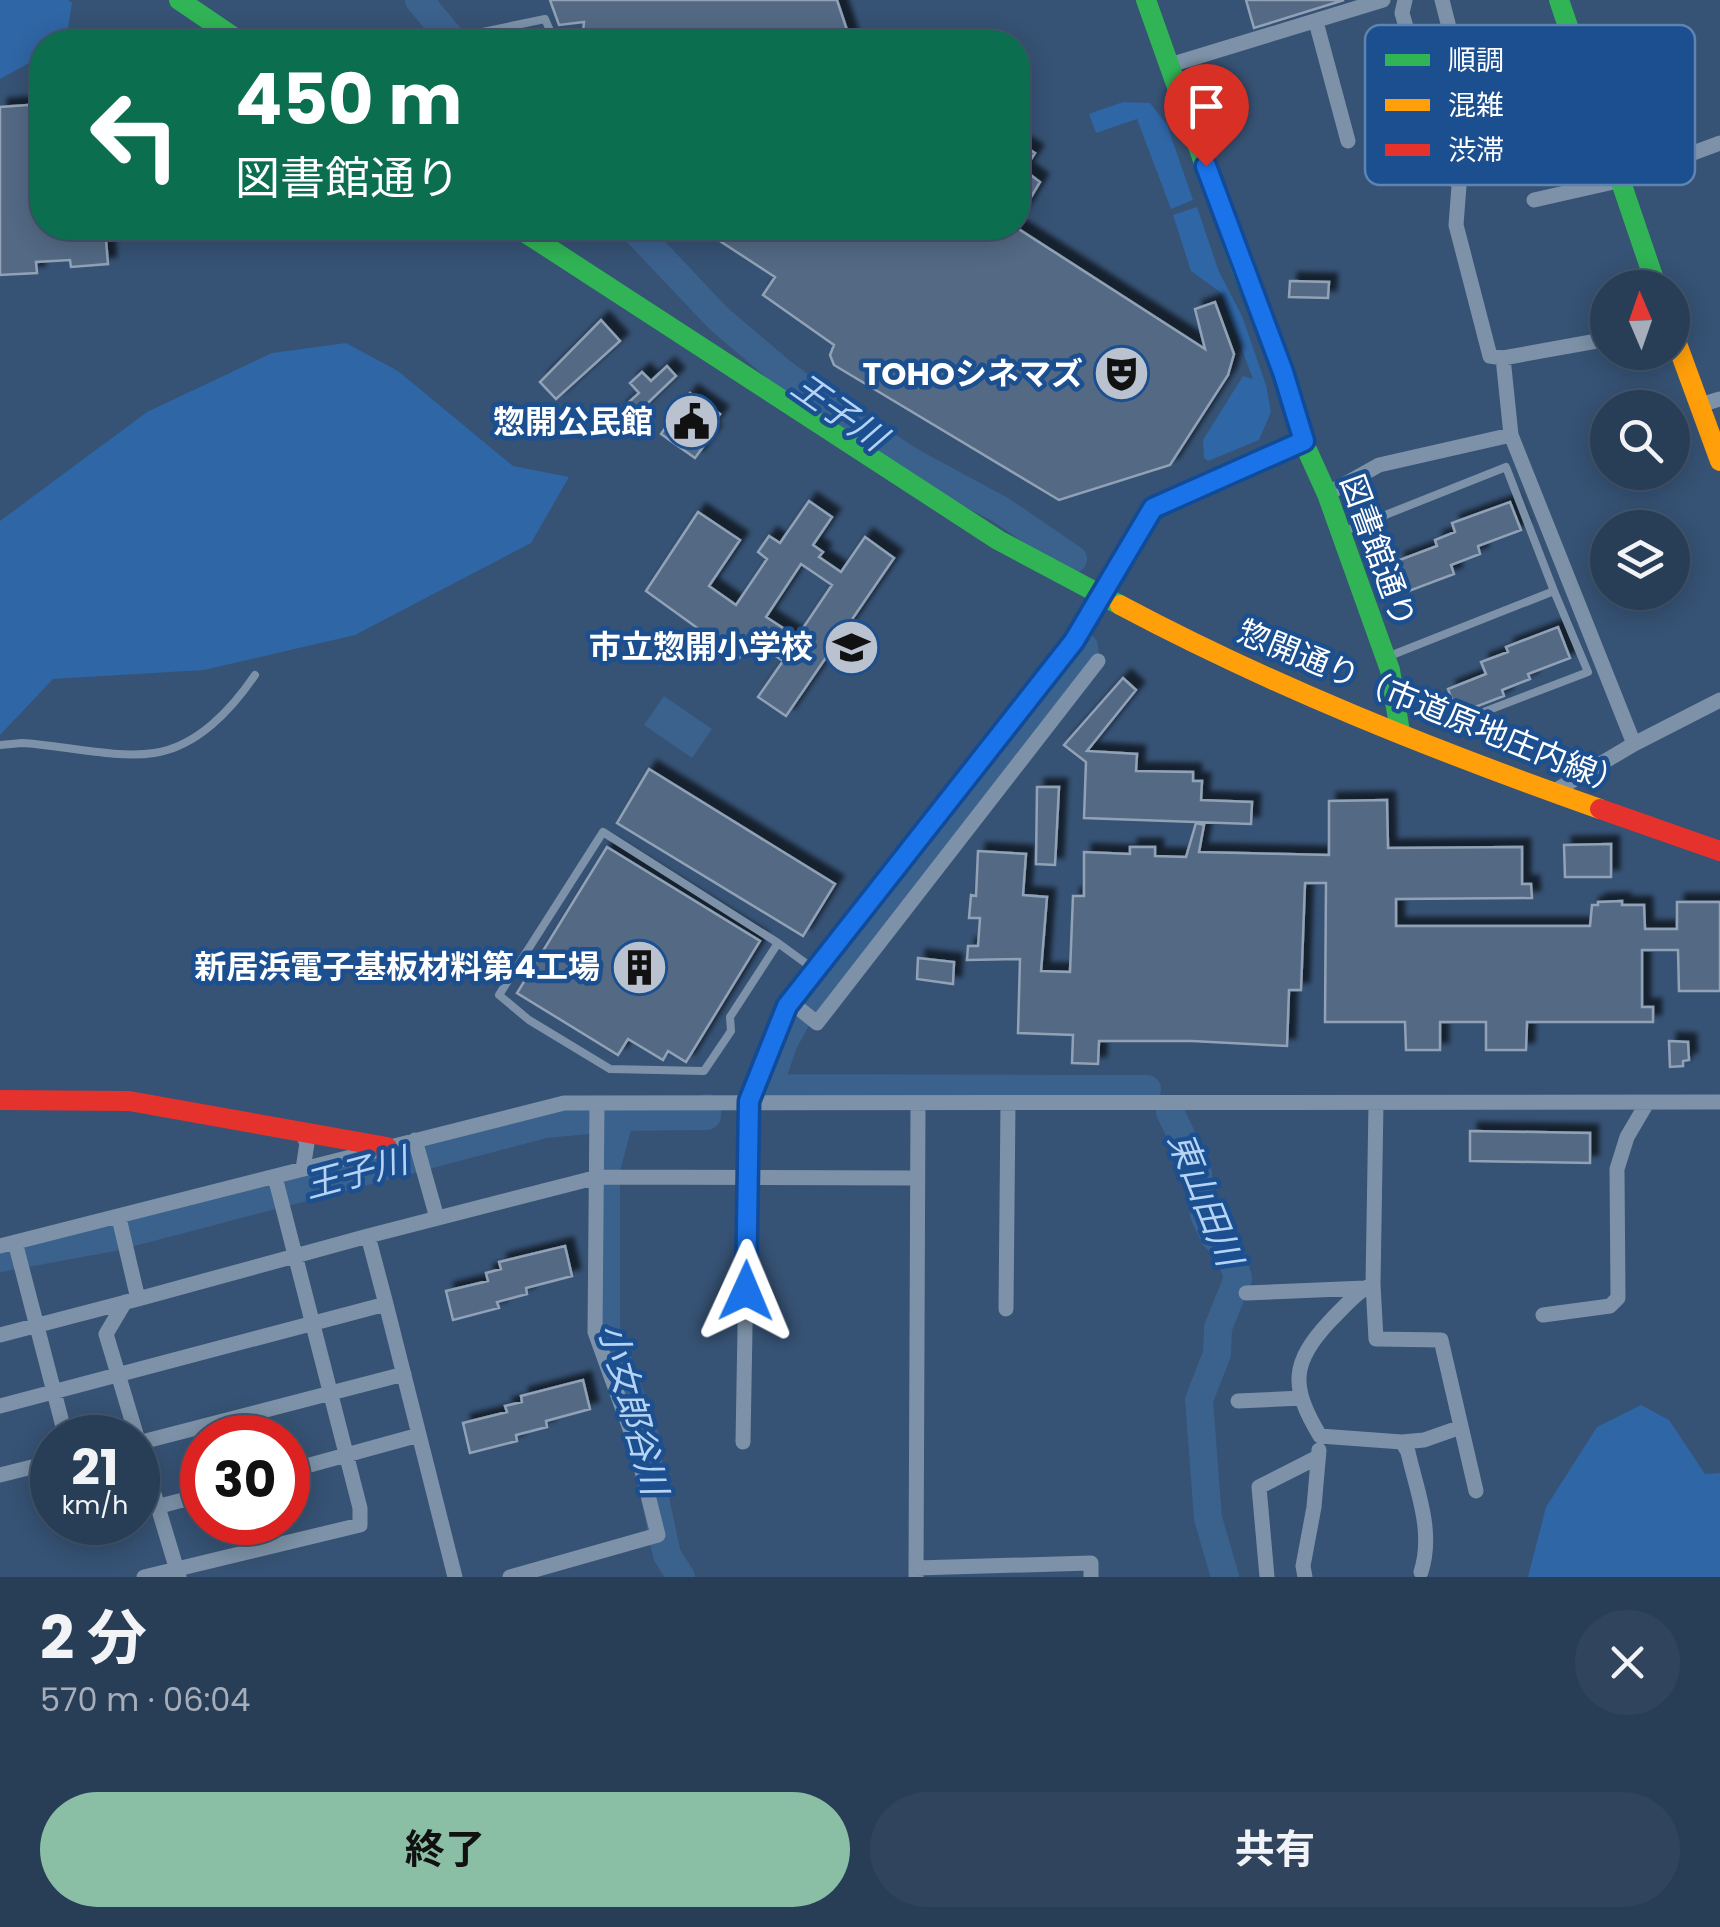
<!DOCTYPE html>
<html lang="ja">
<head>
<meta charset="utf-8">
<style>
  :root { --surface:#283e57; --page:#30455d; --text:#f1f3f6; --muted:#a5aeba; --line:#44576d; --accent:#8abfa5 }
  body { margin:0; font-family:Poppins,"Noto Sans JP",sans-serif; background:var(--page); color:var(--text); height:100vh; display:flex; flex-direction:column; font-size:38px; white-space:nowrap }
  * { box-sizing:border-box; margin:0 }
  p { font-size:32px; color:var(--muted) }
  .icon { flex:none; width:55px; height:55px; fill:none; stroke:currentColor; stroke-width:2; stroke-linecap:round; stroke-linejoin:round }
  .map { position:relative; height:1577px; overflow:hidden }
  .sheet { display:flex; flex-direction:column; background:var(--surface); flex:1 }
  .sheet>* { flex:none }
  .top-card { position:absolute; left:30px; top:30px; width:1000px; height:210px; border-radius:40px; box-shadow:0 5px 25px #0003,0 0 0 2px var(--line); background:#0b6e4f; color:#fff; overflow:hidden }
  .needle { width:65px; rotate:358deg }
  .controls { position:absolute; left:1590px; top:270px; display:grid; gap:20px }
  .controls a { display:grid; place-items:center; width:100px; height:100px; border-radius:50%; background:var(--surface); box-shadow:0 5px 25px #0003,0 0 0 2px var(--line); font-size:50px }
  .speed { position:absolute; left:30px; top:1415px; display:flex; gap:20px; font-size:50px; font-weight:700; text-align:center }
  .speed>* { display:grid; place-content:center; width:130px; height:130px; border-radius:50%; background:var(--surface); box-shadow:0 5px 25px #0003,0 0 0 2px var(--line); line-height:1 }
  .speed small { font-size:25px; font-weight:400 }
  .speed .limit { border:15px solid #d22; background:#fff; color:#111 }
  .pin { position:absolute; display:grid; place-items:center; width:85px; height:85px; color:#fff; margin:-102px -42px; border-radius:50% 50% 50% 0; rotate:-45deg; box-shadow:0 0 10px #0007 }
  .pin .icon { rotate:45deg }
  .me { position:absolute; width:110px; margin:-55px; rotate:1deg; stroke-linejoin:round; filter:drop-shadow(0 0 8px #0008) }
  .turn { display:flex; align-items:center; gap:35px; height:210px; padding:0 40px; font-size:45px }
  .turn .icon { width:130px; height:130px; stroke-width:2.5 }
  .turn b { display:block; font-size:70px; line-height:85px }
  .round { display:grid; place-items:center; flex:none; width:105px; height:105px; border-radius:52px; background:var(--page) }
  .head { display:flex; align-items:center; justify-content:space-between; height:170px; padding:0 40px }
  h1 { font-size:60px; font-weight:700; line-height:75px }
  .primary-button { display:flex; gap:20px; margin-top:auto; padding:20px 40px }
  .primary-button a { flex:1; height:115px; border-radius:60px; background:var(--accent); color:#111; font-size:40px; font-weight:700; line-height:115px; text-align:center }
  .primary-button a+a { background:var(--page); color:var(--text) }
  .map>svg:first-child { display:block }
</style>
</head>
<body>
<div class="map">
<svg width="1720" height="1577" viewBox="0 0 1720 1577">
  <defs>
    <filter id="shadow"><feDropShadow dx="8" dy="-8" stdDeviation="2.5" flood-color="#0009"/></filter>
  </defs>
  <rect width="100%" height="100%" fill="#365274"/>
  <path fill="#2f66a5" d="M0,0H68L72,3L68,28L55,42H42V56L0,79Z
    M1123,102L1150,103L1167,125L1193,200L1171,209L1137,119L1096,133L1089,114Z
    M1197,207L1219,272L1242,316L1266,385L1271,412L1259,440L1208,461L1204,458L1203,440L1243,376L1253,379L1220,292L1191,271L1173,215Z
    M346,343L398,371L513,466L569,477L531,543L355,635L204,670L53,679L0,735V521L147,412L272,353Z
    M1641,1405L1669,1420L1705,1474L1720,1473V1577H1528L1546,1507L1597,1427Z"/>
  <path fill="#3b618d" d="M664,696L712,729L692,758L644,725Z"/>
  <g fill="none" stroke-linecap="round" stroke-linejoin="round">
    <path stroke="#3b618d" stroke-width="28" d="M419,0L454,42
      M633,228L718,318L779,370L842,417L912,462L1001,510L1073,559
      M1084,647L1085,654L801,1011L784,1042L768,1088L1147,1089
      M1170,1112L1197,1168L1204,1215L1214,1236L1230,1254L1238,1278L1218,1328L1217,1354L1199,1400L1208,1518L1225,1577
      M620,1117L606,1169V1328L647,1442L649,1470L667,1555L681,1577
      M0,1258L114,1237L545,1124L620,1117L707,1116V1108"/>
  </g>
  <path fill="#526984" stroke="#92a2b6" stroke-width="2.5" fill-rule="evenodd" filter="url(#shadow)" d="M550,0H837L851,42H582L584,22L559,25Z
    M1246,0H1344L1254,28Z
    M42,104V228H105L108,264L71,267L70,260L36,262L37,273L0,275V107Z
    M1018,142L1035,153L1024,170L1040,182L1018,219Z
    M700,228H1017L1205,349L1195,309L1215,302L1234,354L1228,375L1170,465L1059,500L834,365L830,355L834,345L763,295L775,277Z
    M1290,281L1329,282L1328,298L1289,297Z
    M601,320L620,341L556,399L540,382Z
    M667,366L676,376L629,421L619,411L639,393L630,383L642,372L651,381Z
    M690,393L720,414L709,430L713,433L695,458L661,434Z
    M809,501L832,517L813,545L823,552L819,557L841,572L865,537L894,558L786,716L758,697L783,661L752,640L739,658L646,591L698,512L740,540L709,586L736,605L767,559L758,552L769,536L780,543ZM801,564L832,585L797,637L766,617Z
    M1510,502L1521,530L1478,546L1480,554L1451,565L1454,574L1409,591L1397,561L1437,546L1435,540L1455,532L1452,523Z
    M1558,627L1570,658L1528,674L1530,679L1502,690L1504,696L1457,714L1448,689L1486,674L1481,662L1508,652L1506,647Z
    M1123,678L1136,690L1087,751L1137,754L1136,771L1193,772V781H1202L1201,800L1252,802L1251,824L1084,818L1086,762L1064,745Z
    M649,769L835,884L803,936L617,823Z
    M1037,787H1059L1055,865L1036,864Z
    M1387,800L1388,848L1522,847V884H1531L1532,898L1396,899V926H1590L1592,905H1598V902L1622,901V905H1644L1645,929H1677V902H1720V991H1679L1678,950H1642V1007H1653V1022H1527L1526,1050H1486V1022H1440V1050H1406L1405,1022H1325L1326,883H1305L1301,990H1289L1287,1046L1192,1041H1099L1098,1064L1072,1063L1073,1035L1018,1033L1020,959L967,960L968,946H978L980,918H969L971,895L976,896L978,851L1026,854L1023,895L1047,897L1041,971L1070,972L1073,896H1084V852L1130,854V847H1155V856L1186,857L1196,823L1204,825L1199,852L1329,855V801Z
    M1611,844V877H1565L1564,845Z
    M607,847L760,941L686,1062L668,1051L663,1060L628,1039L618,1055L517,993Z
    M918,958L954,962L953,984L917,979Z
    M1669,1041L1688,1042L1689,1060L1683,1061V1066L1670,1067Z
    M1470,1131L1590,1133V1163L1470,1161Z
    M565,1246L572,1276L526,1288L527,1294L497,1302L499,1308L453,1320L446,1291L488,1281L486,1273L501,1269L499,1262Z
    M583,1380L590,1409L546,1421L547,1427L516,1435L517,1441L470,1453L463,1423L507,1412L505,1406L522,1402L521,1396Z"/>
  <g fill="none" stroke-linecap="round" stroke-linejoin="round">
    <path stroke="#7d92a8" stroke-width="8" d="M552,36L577,37
      M454,42L473,34L545,19L555,42
      M489,42L516,27
      M1345,531L1506,467L1554,591L1387,657
      M1460,721L1588,672L1554,591
      M0,745L22,743C61,745 117,759 154,753C197,747 232,709 255,675
      M778,943L730,1017L731,1031L704,1071L610,1069L529,1020L499,995L603,832L778,943L815,970"/>
    <path stroke="#7d92a8" stroke-width="15" d="M1405,0L1402,13L1429,108L1464,97L1465,90L1442,0
      M1316,22L1348,141
      M1170,65L1383,0
      M1429,108L1459,186L1456,225L1490,356L1503,358L1608,339
      M1511,113L1588,91
      M1523,155L1602,133
      M1534,200L1618,181L1720,143
      M1503,358L1511,435L1634,744L1720,700
      M1700,405L1720,399
      M1327,494L1379,465L1511,435
      M1553,792L1634,744
      M791,1002L817,1023L1098,661
      M1376,1103L1373,1284L1376,1339L1441,1340L1476,1491
      M301,1132L307,1143L303,1169
      M415,1140L437,1218
      M368,1236L598,1177L916,1178
      M15,1242L66,1438
      M0,1246L564,1103L1720,1102
      M1373,1284C1356,1292 1343,1308 1330,1321C1291,1363 1290,1386 1320,1436L1402,1442L1408,1452C1417,1492 1434,1531 1421,1572
      M1246,1293L1365,1288
      M125,1302L106,1334L179,1577
      M386,1304L455,1577
      M1006,1309L1008,1103
      M1543,1315L1610,1306L1618,1298L1617,1169L1627,1137L1647,1103
      M0,1335L138,1299L119,1218
      M1238,1401L1302,1398
      M0,1406L386,1304L368,1236L138,1299
      M743,1442L749,1101L787,1006L1074,641L1102,595
      M1402,1442L1424,1440L1461,1427
      M138,1443L404,1374
      M288,1471L419,1435
      M0,1475L52,1462
      M160,1506L202,1495
      M916,1568L1091,1563V1577
      M144,1577L360,1525V1508L275,1177
      M510,1577L658,1535L635,1443L595,1332L597,1103
      M916,1577L918,1104
      M1267,1577L1259,1487L1318,1457
      M1305,1577L1303,1566L1314,1507L1319,1450"/>
    <path stroke="#30b455" stroke-width="20" d="M179,0L241,42
      M1146,0L1241,267L1283,372L1303,441L1327,494L1390,670L1400,732
      M1559,0L1657,288
      M518,228L998,540L1120,605"/>
    <path stroke="#ff9f0a" stroke-width="20" d="M1672,330L1720,461
      M1102,595L1153,508L1303,441
      M1120,605C1274,687 1436,751 1600,809"/>
    <path stroke="#e5322d" stroke-width="20" d="M1600,809L1720,851
      M0,1100L129,1101L387,1147"/>
  </g>
  <g fill="none" stroke-linecap="round" stroke-linejoin="round">
    <defs>
      <path id="route" d="M746,1291L749,1101L787,1006L1074,641L1153,508L1304,441L1283,372L1206,166"/>
    </defs>
    <use href="#route" stroke="#114b97" stroke-width="25"/>
    <use href="#route" stroke="#1a73e8" stroke-width="18"/>
  </g>
  <defs>
    <symbol id="theatre-disc" viewBox="-11 -11 22 22"><circle r="9.5" fill="#b9c2ce" stroke="#1b4f8f"/><path d="M-5-5.5Q0-4 5-5.5V0Q5 5 0 6Q-5 5-5 0ZM-3.3-2.5H-1v1.5H-3.3ZM1-2.5H3.3v1.5H1ZM-2.8 1Q0 5.5 2.8 1Z" fill="#111"/></symbol>
    <symbol id="civic-disc" viewBox="-11 -11 22 22"><circle r="9.5" fill="#b9c2ce" stroke="#1b4f8f"/><path d="M-.6-6.5H3V-4.5H.6V-3L4-1V1h2V6H-6V1h2V-1L-.6-3ZM-1.2 2.5V6h2.4V2.5Z" fill="#111"/></symbol>
    <symbol id="school-disc" viewBox="-11 -11 22 22"><circle r="9.5" fill="#b9c2ce" stroke="#1b4f8f"/><path d="M0-5L7-2L0 1L-7-2ZM-4 1L0 2.5L4 1V4Q0 6-4 4Z" fill="#111"/></symbol>
    <symbol id="building-disc" viewBox="-11 -11 22 22"><circle r="9.5" fill="#b9c2ce" stroke="#1b4f8f"/><path d="M-4-6H4V6H1V3H-1V6H-4ZM-2.5-4.3h1.7v1.8h-1.7ZM.8-4.3h1.7v1.8H.8ZM-2.5-1h1.7V.8h-1.7ZM.8-1h1.7V.8H.8Z" fill="#111"/></symbol>
  </defs>
  <g fill-rule="evenodd">
    <use href="#theatre-disc" x="1090" y="342" width="63" height="63"/>
    <use href="#civic-disc" x="660" y="390" width="63" height="63"/>
    <use href="#school-disc" x="820" y="616" width="63" height="63"/>
    <use href="#building-disc" x="608" y="936" width="63" height="63"/>
  </g>
  <g text-anchor="middle" stroke-width="9" stroke-linejoin="round" paint-order="stroke">
    <g font-size="32" font-weight="bold" fill="#fff" stroke="#1b4f8f" text-anchor="end">
      <text x="1083" y="385">TOHOシネマズ</text>
      <text x="653" y="433">惣開公民館</text>
      <text x="813" y="658">市立惣開小学校</text>
      <text x="600" y="978">新居浜電子基板材料第4工場</text>
    </g>
    <g font-size="32" fill="#fff" stroke="#1b4f8f">
      <text transform="translate(1378 551) rotate(70)" y="11">図書館通り</text>
      <text transform="translate(1432 708) rotate(22)" y="11">惣開通り（市道原地庄内線）</text>
    </g>
    <g font-size="35" font-style="italic" fill="#b5d3f5" stroke="#1b4f8f">
      <text transform="translate(839 412) rotate(35)" y="12">王子川</text>
      <text transform="translate(356 1173) rotate(-15)" y="12">王子川</text>
      <text transform="translate(1205 1199) rotate(68)" y="12">東山田川</text>
      <text transform="translate(633 1409) rotate(75)" y="12">小女郎谷川</text>
    </g>
  </g>
  <rect x="1365" y="25" width="330" height="160" rx="15" fill="#1b4f8f" stroke="#5f84b1" stroke-width="2.5"/>
  <rect x="1385" y="54" width="45" height="12" fill="#30b455"/>
  <rect x="1385" y="99" width="45" height="12" fill="#ff9f0a"/>
  <rect x="1385" y="144" width="45" height="12" fill="#e5322d"/>
  <g font-size="28" fill="#fff">
    <text x="1448" y="70">順調</text>
    <text x="1448" y="115">混雑</text>
    <text x="1448" y="160">渋滞</text>
  </g>
</svg>
<div class="controls">
<a><svg class="needle" viewBox="-14 -14 28 28"><path d="M0-13l5 13h-10z" fill="#e53935"/><path d="M0 13l5-13h-10z" fill="#a5aeba"/></svg></a>
<a><svg class="icon" aria-label="search" viewBox="0 0 24 24"><circle cx="10" cy="10" r="6"/><path d="M15 15l6 6"/></svg></a>
<a><svg class="icon" aria-label="layers" viewBox="0 0 24 24"><path d="M12 4l9 5-9 5-9-5zM3 14l9 5 9-5"/></svg></a>
</div>
<div class="speed"><div>21<small>km/h</small></div><div class="limit">30</div></div>
<div class="pin" style="left:1206px;top:166px;background:#d93025"><svg class="icon" aria-label="arrive" viewBox="0 0 24 24"><path d="M6 21V4h12l-3 4 3 4H6"/></svg></div>
<svg class="me" style="left:746px;top:1291px" viewBox="-20 -20 40 40"><path d="M0-17L14 15 0 8-14 15z" fill="#1a73e8" stroke="#fff" stroke-width="4"/></svg>
<div class="top-card">
<div class="turn"><svg class="icon" aria-label="left" viewBox="0 0 24 24"><path d="M17 20v-9H6M10 6l-5 5 5 5"/></svg><div><b>450 m</b>図書館通り</div></div>
</div>
</div>
<section class="sheet">
<div class="head"><div><h1>2 分</h1><p>570 m · 06:04</p></div><a class="round"><svg class="icon" aria-label="close" viewBox="0 0 24 24"><path d="M6 6l12 12M18 6L6 18"/></svg></a></div>
<div class="primary-button"><a>終了</a><a>共有</a></div>
</section>
</body>
</html>
